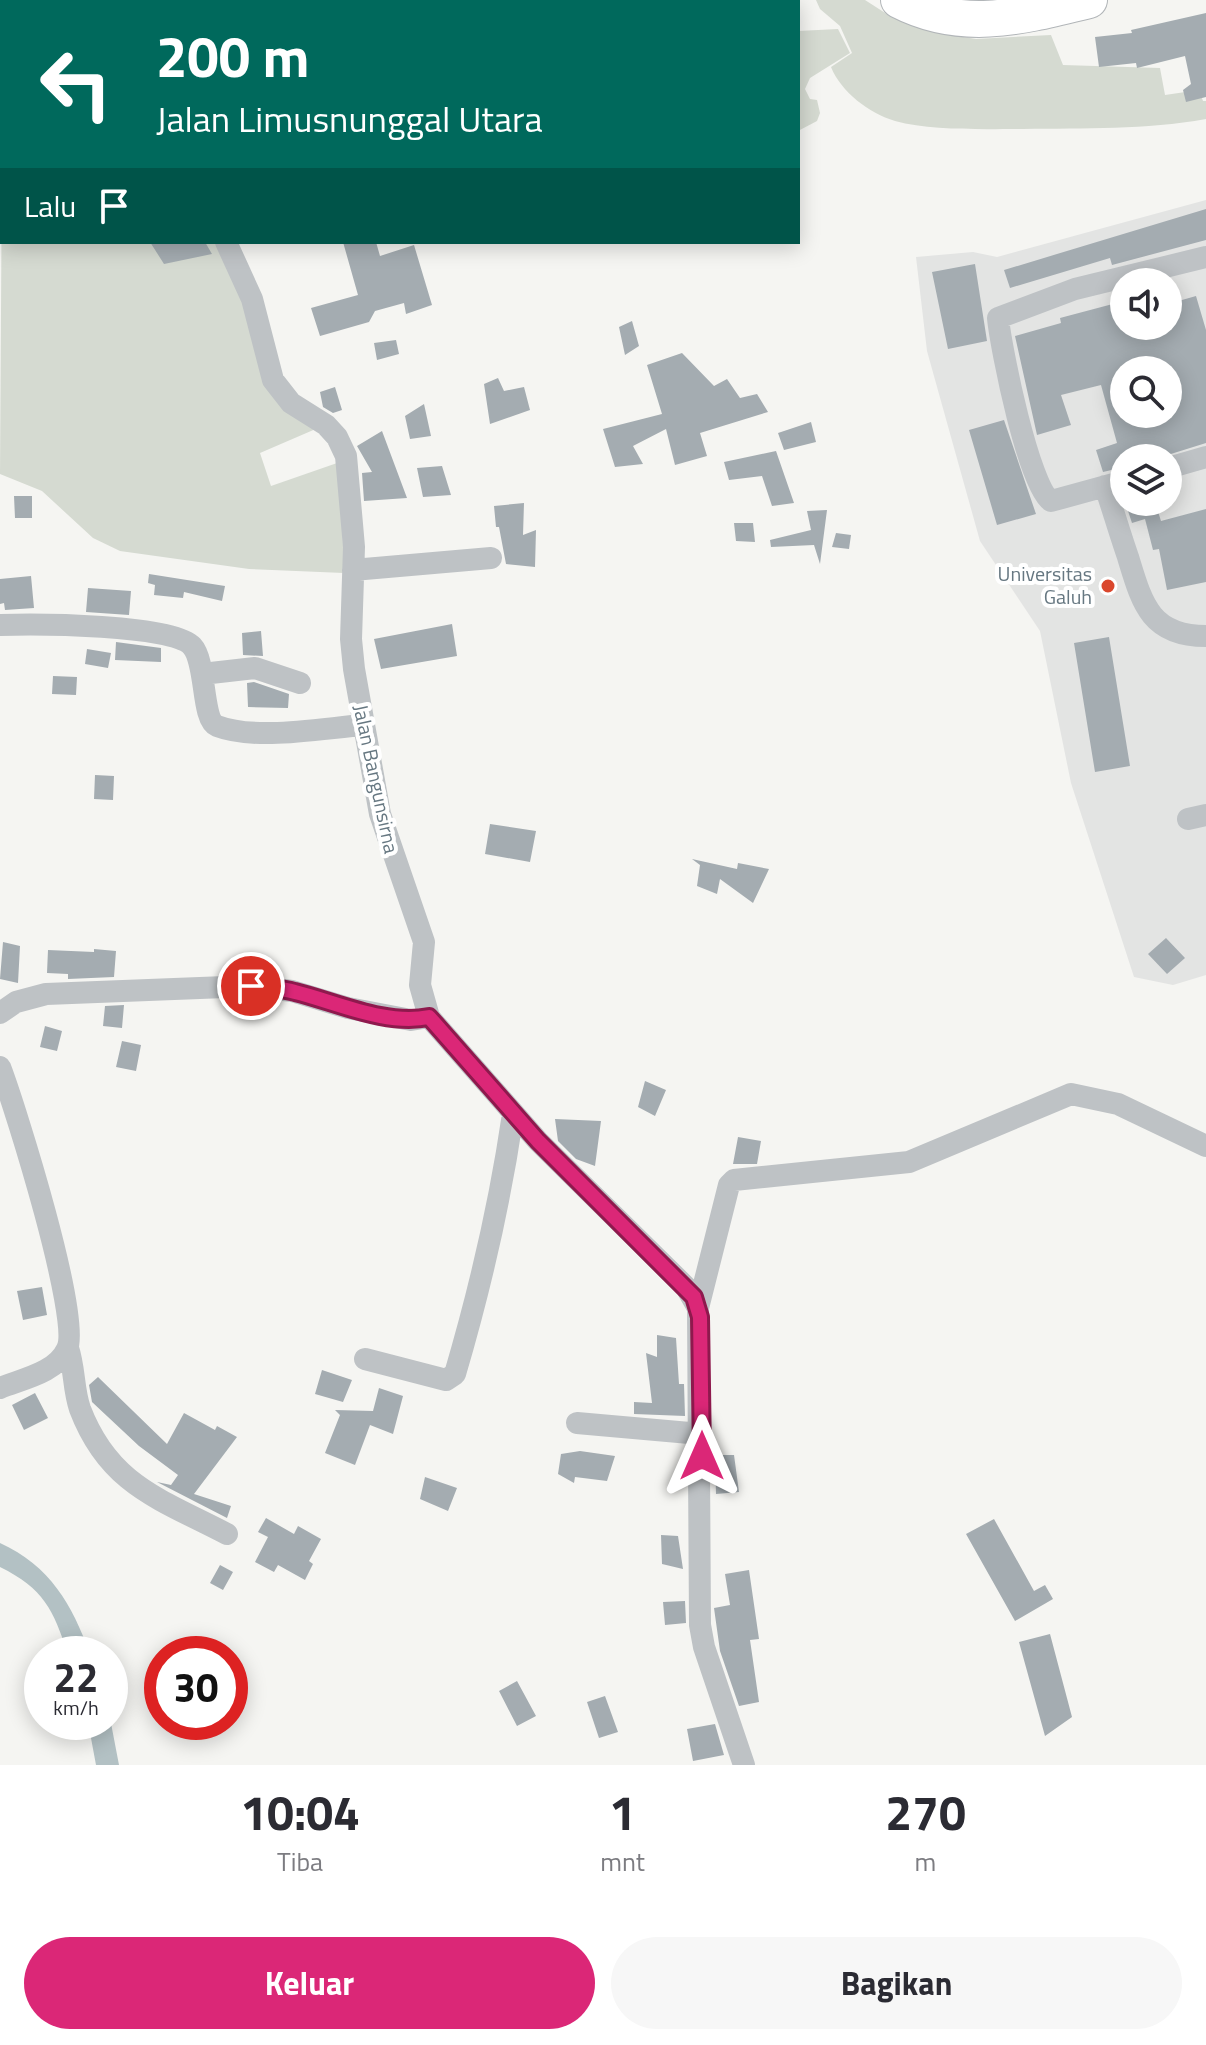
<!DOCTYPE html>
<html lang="id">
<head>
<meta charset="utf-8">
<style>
  :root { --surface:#fff; --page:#f7f7f7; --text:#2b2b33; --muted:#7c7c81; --accent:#db2777 }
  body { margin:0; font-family:"Titillium Web",sans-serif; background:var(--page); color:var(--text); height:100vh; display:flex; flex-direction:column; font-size:30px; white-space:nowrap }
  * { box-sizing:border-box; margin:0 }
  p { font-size:26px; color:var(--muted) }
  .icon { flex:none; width:44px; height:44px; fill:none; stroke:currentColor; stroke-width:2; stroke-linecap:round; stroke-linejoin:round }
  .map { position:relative; height:1765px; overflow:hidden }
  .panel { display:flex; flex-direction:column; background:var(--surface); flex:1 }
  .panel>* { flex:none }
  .hud { position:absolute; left:0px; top:0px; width:800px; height:244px; box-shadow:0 4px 20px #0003; background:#00695c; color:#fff; overflow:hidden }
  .tools { position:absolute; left:1110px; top:268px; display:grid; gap:16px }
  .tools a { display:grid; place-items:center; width:72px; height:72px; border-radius:50%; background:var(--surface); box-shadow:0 4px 20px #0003; font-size:40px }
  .speed { position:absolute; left:24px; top:1636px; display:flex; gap:16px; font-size:40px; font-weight:700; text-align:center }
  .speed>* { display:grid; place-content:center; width:104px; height:104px; border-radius:50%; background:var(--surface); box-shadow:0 4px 20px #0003; line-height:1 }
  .speed small { font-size:20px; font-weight:400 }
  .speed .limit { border:12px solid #d22; background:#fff; color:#111 }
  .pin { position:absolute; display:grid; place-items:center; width:68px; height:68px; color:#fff; margin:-34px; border:4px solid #fff; border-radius:50%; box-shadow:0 2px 8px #0007 }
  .me { position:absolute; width:88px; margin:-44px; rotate:0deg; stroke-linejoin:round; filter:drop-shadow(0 0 6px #0008) }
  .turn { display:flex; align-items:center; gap:28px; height:168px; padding:0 24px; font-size:36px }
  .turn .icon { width:104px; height:104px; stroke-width:2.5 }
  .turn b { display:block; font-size:56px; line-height:68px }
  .then { display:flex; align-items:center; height:76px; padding:0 24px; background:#0003; gap:16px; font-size:30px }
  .eta { display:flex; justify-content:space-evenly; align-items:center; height:136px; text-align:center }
  .eta b { font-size:48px; font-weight:700; line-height:56px }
  .action { display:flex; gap:16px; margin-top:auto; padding:16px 24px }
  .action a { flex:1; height:92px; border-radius:48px; background:var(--accent); color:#fff; font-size:32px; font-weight:700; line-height:92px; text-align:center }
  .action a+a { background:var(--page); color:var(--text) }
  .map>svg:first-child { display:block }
</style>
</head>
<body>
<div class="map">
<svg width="1206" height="1765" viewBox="0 0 1206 1765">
  <rect width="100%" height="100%" fill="#f5f5f2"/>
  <path fill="#e3e4e3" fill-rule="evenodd" d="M1206,200V975L1173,985L1134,977L1071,783L1040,631L980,541L927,351L916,257L973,252L997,257ZM1124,282H1168V326H1124ZM1124,370H1168V414H1124ZM1124,458H1168V502H1124Z"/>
  <path fill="#d5dad1" d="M593,0H778L594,2Z
    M816,0H865L893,18L938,33L976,39L1051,35L1063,65L1160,68L1165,95L1199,90L1203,101H1206V119C1145,130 1085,128 1023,129C984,129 932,131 895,121C869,113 841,92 831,67L852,53L840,26L820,9Z
    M838,29L850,53L810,78L805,89L810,99L817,100L820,113L817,121L798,131V31Z
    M2,150V242H216L249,317L263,381L318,428L260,453L271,486L340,462L344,573L249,569L120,551L93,538L42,491L0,474Z"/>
  <path fill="#b3c1c4" d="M0,1543C50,1566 72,1604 90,1654H68C53,1609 44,1589 0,1567Z
    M110,1718L119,1765H96L88,1722H110Z"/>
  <path fill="#a4acb1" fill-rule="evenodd" d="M1206,13V97L1186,102L1183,90L1191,84L1185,56L1137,68L1136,63L1099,67L1095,37L1132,33L1131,30Z
    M1206,209V240L1112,265L1110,258L1010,288L1004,270Z
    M150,242H205L212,254L164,264Z
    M343,242H376L380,256L414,245L432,305L406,314L404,303L375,311L369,322L320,336L311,308L358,295Z
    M975,264L987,341L948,349L932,272Z
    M1196,296L1206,330V443L1158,458H1124V467L1103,472L1096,450L1117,443L1101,385L1061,395L1071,425L1037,435L1015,336L1061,323L1060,318L1124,301V326H1168V304ZM1124,370H1168V414H1124Z
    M632,321L639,346L625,355L619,327Z
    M396,340L399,354L377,360L374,343Z
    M682,353L714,386L727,379L740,398L757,394L768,412L700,433L707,456L675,465L666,429L633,446L643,464L615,467L603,429L662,414L647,365Z
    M498,378L504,391L524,387L530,410L490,424L484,384Z
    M335,387L342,410L333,413L323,407L320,392Z
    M424,404L431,436L410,439L405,416Z
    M1004,420L1036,514L997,525L969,430Z
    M811,422L816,442L784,450L778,433Z
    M382,431L407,498L364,501L362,473L372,472L357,446Z
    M776,451L794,503L772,506L762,476L729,480L724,462Z
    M442,466L451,495L423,497L417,468Z
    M14,496H32V518H15Z
    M1125,502H1155L1161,521L1206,509V582L1167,590L1159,549L1153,550L1145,519L1132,523Z
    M524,503L523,535L536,530L535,567L506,564L499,527H496L494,506Z
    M827,510L820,564L814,545L771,547L770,540L811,530L807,511Z
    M734,523H753L755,542L736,541Z
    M836,533L851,535L849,549L832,547Z
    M149,574L225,586L222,601L184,592L183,598L154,595L155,585L148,583Z
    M31,576L34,608L5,610L4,603L0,604V579Z
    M88,588L131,591L129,615L86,612Z
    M452,624L457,656L381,669L374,639Z
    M261,631L263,656L243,655L242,633Z
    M1109,637L1130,766L1095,772L1074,643Z
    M116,642L161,648V662L115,660Z
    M87,649L111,653L108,668L85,664Z
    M53,676L77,677L76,695L52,694Z
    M254,682L289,694L288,708L248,707L247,683Z
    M95,775L114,776L113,800L94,799Z
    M490,824L536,831L530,862L485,854Z
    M692,859L737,869L738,863L769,869L753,903L720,879L717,894L697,886L700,865Z
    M1166,938L1185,958L1167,974L1148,954Z
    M3,942L20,946L18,983L0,979Z
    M94,949L116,951L114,977L68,979V974L47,973L48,950L94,952Z
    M124,1005L122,1028L103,1026L105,1006Z
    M45,1026L62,1031L57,1051L40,1047Z
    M122,1041L141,1045L136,1071L116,1067Z
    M645,1081L666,1090L655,1116L638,1107Z
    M555,1119L601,1121L595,1166L576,1159L558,1141Z
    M738,1137L761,1141L757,1164H733Z
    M42,1287L47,1315L23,1320L17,1291Z
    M657,1335L676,1338L679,1384H684L685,1416L634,1414V1402L652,1403L646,1353L657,1357Z
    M322,1370L352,1380L343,1402L315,1394Z
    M98,1377L167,1444L184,1413L215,1430L217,1426L237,1437L194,1494L231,1506L227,1518L157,1482L171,1485L178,1475L139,1446L92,1402L89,1385Z
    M379,1388L403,1396L393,1434L370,1425L355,1465L325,1453L340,1415L335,1410L373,1411Z
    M35,1393L48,1418L24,1430L12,1405Z
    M580,1451L615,1456L607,1481L575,1477L574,1483L558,1474L561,1454Z
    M715,1455H734L739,1492L716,1494Z
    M425,1477L457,1488L448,1511L420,1499Z
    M266,1518L294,1534L298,1526L321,1539L309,1561L313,1564L305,1580L278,1565L274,1572L255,1562L268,1537L258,1532Z
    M994,1519L1034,1591L1045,1585L1053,1599L1015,1621L966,1534Z
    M661,1535L678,1536L683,1569L662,1564Z
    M220,1565L233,1572L223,1590L210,1583Z
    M749,1570L759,1639L750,1640L759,1702L739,1706L720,1651L714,1608L730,1605L725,1574Z
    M685,1601L686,1623L665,1625L663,1602Z
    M1050,1634L1072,1717L1045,1736L1019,1642Z
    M517,1681L536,1716L517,1726L499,1691Z
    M605,1696L618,1732L599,1738L587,1702Z
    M715,1724L724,1755L693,1761L687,1729Z"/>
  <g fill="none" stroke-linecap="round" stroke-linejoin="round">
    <defs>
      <path id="trunk" d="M899,0C963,33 1023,16 1089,0"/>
    </defs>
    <use href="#trunk" stroke="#b1b5b8" stroke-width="38"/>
    <path stroke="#bec2c5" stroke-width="22" d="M224,0L225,2
      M131,2L136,0
      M0,146L2,144
      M226,242L252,299L273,380L291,403L326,425L337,437L346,456L354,547L351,639L354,669L380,814L424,942L420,985L429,1017L538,1141L686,1287L698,1308L700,1625L704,1647L744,1765
      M1168,468L1206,457
      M1124,481L1051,501C1029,487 1001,349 998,318L1075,289L1206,257
      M1105,486C1113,510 1120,534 1128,557C1142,603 1150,636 1206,636
      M353,570L491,558
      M0,625C35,624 172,624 192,646C207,662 201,719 217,726C256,741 323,728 364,725
      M202,674L255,668L300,683
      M1188,819L1206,815
      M0,1013L16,1002L46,994L251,986L292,991L348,1008L411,1020L429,1017
      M0,1067C15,1106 82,1320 67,1349C56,1373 22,1379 0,1388
      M698,1308L729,1185L734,1180L909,1162L1071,1094L1118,1104L1206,1146
      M68,1348C75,1369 73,1389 80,1409C109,1485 160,1499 227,1534
      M365,1359L446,1380L455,1374C480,1289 500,1203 513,1114
      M577,1423L701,1434"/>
    <use href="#trunk" stroke="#fff" stroke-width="36"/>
  </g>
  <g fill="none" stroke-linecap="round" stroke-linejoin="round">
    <defs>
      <path id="route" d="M251,986C265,988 281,988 295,992C336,1002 386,1026 429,1017L538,1141L694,1297L700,1317L702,1456"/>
    </defs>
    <use href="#route" stroke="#8e194d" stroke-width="20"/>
    <use href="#route" stroke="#db2777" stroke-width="14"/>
  </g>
  <circle fill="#da472d" stroke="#fff" stroke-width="3" cx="1108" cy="586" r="8"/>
  <g text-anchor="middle" stroke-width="8" stroke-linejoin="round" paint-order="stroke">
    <g font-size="20" fill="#667781" stroke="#fff" text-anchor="end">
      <text x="1092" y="581">Universitas<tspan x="1092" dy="23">Galuh</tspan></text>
    </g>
    <g font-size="20" fill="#667781" stroke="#fff">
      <text transform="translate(376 779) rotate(78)" y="7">Jalan Bangunsirna</text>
    </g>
  </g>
</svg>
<div class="tools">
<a><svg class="icon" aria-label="sound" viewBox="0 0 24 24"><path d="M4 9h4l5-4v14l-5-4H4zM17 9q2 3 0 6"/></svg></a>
<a><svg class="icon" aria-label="search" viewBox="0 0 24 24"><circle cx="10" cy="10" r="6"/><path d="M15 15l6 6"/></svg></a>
<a><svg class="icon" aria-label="layers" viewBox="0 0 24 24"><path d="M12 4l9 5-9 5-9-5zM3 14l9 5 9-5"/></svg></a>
</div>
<div class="speed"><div>22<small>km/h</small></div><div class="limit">30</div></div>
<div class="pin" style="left:251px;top:986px;background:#d93025"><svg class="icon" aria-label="arrive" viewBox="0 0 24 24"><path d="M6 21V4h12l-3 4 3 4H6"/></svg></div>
<svg class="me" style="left:702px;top:1456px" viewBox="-20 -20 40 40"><path d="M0-17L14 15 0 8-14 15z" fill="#db2777" stroke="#fff" stroke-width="4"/></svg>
<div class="hud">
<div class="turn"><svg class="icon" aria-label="left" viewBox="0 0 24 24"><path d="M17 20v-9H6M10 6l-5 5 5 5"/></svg><div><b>200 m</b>Jalan Limusnunggal Utara</div></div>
<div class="then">Lalu<svg class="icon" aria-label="arrive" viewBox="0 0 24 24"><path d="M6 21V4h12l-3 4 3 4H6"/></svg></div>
</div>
</div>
<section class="panel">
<div class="eta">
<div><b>10:04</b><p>Tiba</p></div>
<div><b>1</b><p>mnt</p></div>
<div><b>270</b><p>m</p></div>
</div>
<div class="action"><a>Keluar</a><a>Bagikan</a></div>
</section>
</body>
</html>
